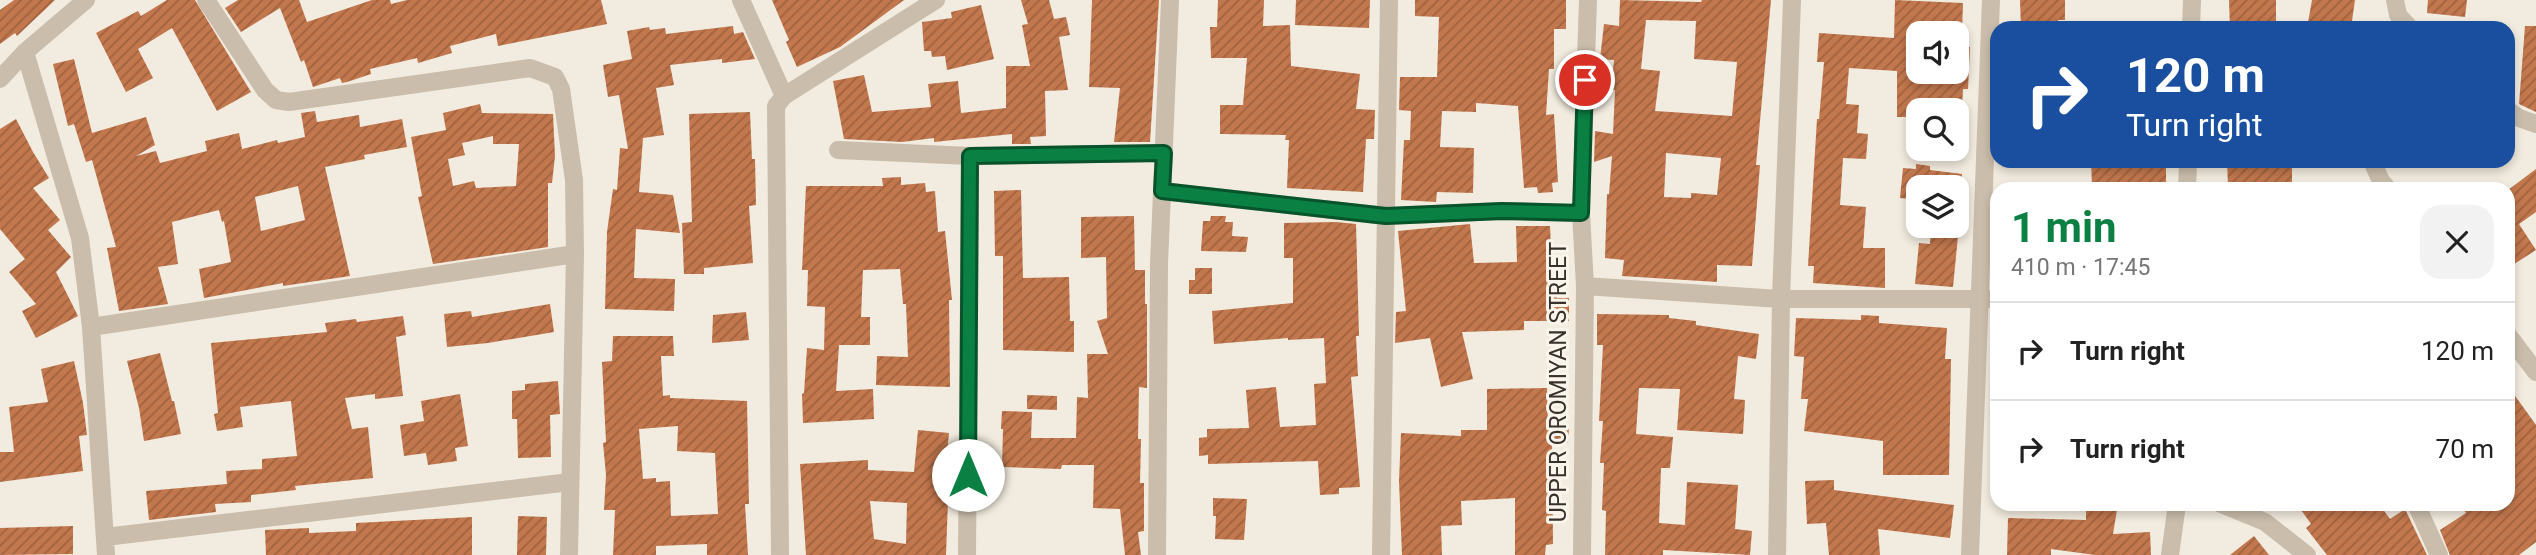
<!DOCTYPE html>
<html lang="en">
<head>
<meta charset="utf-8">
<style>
  :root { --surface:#fff; --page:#f2f2f2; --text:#222; --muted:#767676; --line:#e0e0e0; --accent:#0b8043 }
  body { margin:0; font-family:Roboto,sans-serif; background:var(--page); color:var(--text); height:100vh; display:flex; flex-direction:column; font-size:26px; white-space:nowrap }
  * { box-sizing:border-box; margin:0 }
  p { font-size:23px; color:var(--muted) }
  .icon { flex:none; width:38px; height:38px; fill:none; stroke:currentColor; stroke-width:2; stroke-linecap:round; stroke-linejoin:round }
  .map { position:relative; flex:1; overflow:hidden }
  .drawer { position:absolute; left:1990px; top:182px; width:525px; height:329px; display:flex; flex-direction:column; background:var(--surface); border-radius:21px; box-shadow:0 4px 10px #0003 }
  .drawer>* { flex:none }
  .top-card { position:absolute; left:1990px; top:21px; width:525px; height:147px; border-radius:21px; box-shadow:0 4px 10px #0003; background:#1a4fa0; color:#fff; overflow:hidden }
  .fabs { position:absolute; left:1906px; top:21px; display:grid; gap:14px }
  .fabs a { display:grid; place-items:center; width:63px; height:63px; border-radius:14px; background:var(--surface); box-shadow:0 4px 10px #0003; font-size:35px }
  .pin { position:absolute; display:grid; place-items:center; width:60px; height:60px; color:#fff; margin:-30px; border:4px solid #fff; border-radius:50%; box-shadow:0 2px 7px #0007 }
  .me { position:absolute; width:77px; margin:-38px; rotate:0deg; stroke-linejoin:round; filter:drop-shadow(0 0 5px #0008) }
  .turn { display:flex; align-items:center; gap:24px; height:147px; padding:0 21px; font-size:32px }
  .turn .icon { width:91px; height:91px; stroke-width:2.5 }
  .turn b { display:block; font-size:49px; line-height:60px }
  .round { display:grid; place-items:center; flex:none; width:74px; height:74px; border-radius:21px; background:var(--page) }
  .summary { display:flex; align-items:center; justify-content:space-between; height:119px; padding:0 21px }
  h1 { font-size:42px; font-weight:700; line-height:52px; color:var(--accent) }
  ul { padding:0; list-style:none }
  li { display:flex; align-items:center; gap:21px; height:98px; padding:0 21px; border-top:2px solid var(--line) }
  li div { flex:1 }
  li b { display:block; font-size:26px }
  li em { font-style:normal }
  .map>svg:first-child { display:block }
</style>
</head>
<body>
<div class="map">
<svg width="2536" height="555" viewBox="0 0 2536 555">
  <defs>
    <pattern id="building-hatch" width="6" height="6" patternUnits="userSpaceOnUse" patternTransform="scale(1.75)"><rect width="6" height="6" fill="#c2774d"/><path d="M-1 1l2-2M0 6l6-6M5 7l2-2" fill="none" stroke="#9f6240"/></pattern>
  </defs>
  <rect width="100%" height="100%" fill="#f2ebdf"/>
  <path fill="url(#building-hatch)" fill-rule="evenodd" d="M14,0H55L17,36L15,33L0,44V10Z
    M167,0H195L251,92L217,111L172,28L138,49L153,78L126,92L96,33L138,11L141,16Z
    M238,0H299L307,22L372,0H390L391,4L407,0H601L607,24L498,46L496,34L450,46L452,53L418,63L417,58L370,69L371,74L347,82L342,83L340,78L313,87L304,60L301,62L280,8L241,32L225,8Z
    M772,0H904L840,47L797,67L786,42L789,40Z
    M1021,0H1049L1054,19L1066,17L1070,35L1059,37L1068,90L1045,91L1046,136L1030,137L1031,144H1012V134L934,142V138L902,142L844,139L833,81L864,75L872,112L931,107L928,84L958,81L961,113L1006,108V66H1030L1022,25L1028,24Z
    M1092,0H1159L1150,142H1114L1120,88L1089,87Z
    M1218,0H1264L1263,26L1290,25L1291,66L1360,74L1356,109L1375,110L1374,139H1366L1363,192L1287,188L1289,140H1285L1286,135L1220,134V105H1243L1247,58H1211L1210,27H1217Z
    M1296,0H1370L1369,28L1295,25Z
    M1415,0H1566V29H1554V69H1549L1546,115L1554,114L1558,182L1552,183L1553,192L1538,193L1537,187L1524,188L1518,106L1476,103V112L1442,111L1440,147L1474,148L1473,193L1437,192L1436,202L1401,200L1404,140H1410L1411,111L1399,110L1400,77H1437L1439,17L1415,16Z
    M1620,0L1701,2L1702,0H1771L1756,165H1760L1752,266L1717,265V282L1622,276L1624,260L1605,258L1607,194H1609L1612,156L1594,162L1595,131L1613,134L1615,90H1611L1614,60L1600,59L1604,24L1619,26ZM1646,20L1696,21L1694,59L1737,62L1732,116L1655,111L1660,71L1641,69ZM1666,153L1721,158L1717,195L1691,193V198L1664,197Z
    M1895,0L1963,3L1962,33H1918V72H1956V46L1970,47L1968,89H1963L1962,110H1918V117H1897V71L1849,68L1846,104L1859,105L1857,133L1868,134L1866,159L1843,158L1840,205L1866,207L1863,248H1885V288L1813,283L1814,266H1808L1817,119H1819L1824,62H1817L1819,33L1894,38Z
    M2020,0H2065V20H2058V28H2021Z
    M2229,0H2276V28H2230Z
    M2312,0H2355L2351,28H2307Z
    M2428,0H2467L2465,17L2427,13Z
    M981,5L994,59L947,70L945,56L932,57L931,51H924L922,22L952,18L951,12Z
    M733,26L734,34L743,32L755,59L722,63V59L670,65L674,85L656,88L664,135L643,138L639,192L673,195L680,233L636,229L634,278L675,279L674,311L605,309L607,232L613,189L617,190L620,148L628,149L619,95L608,97L603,65L632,59L627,31L649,27L650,30L665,28L666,34Z
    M2525,26H2536V112L2519,104Z
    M74,59L92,133L146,117L155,145L136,156L156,151L160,163L207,151L205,141L239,133L242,149L277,140L278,143L305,137L301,113L315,111L317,122L359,115L360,127L402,119L407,147L364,155L365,159L325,167L350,276L283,286V283L204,298L199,269L231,262L224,221L222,222L219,210L172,222L178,264L158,267L168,304L119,311L107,248L116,247L92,160L86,162L74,124L68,126L53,64ZM298,186L305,220L261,231L255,197Z
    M480,104L482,113L553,114L555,156L552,183H548V247L433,264L418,197L422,196L411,137L446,130L443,113ZM493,136V144H519L516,186L476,188L474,181L453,186L448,159L465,155L462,143Z
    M750,112L752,159H755L756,205L749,206L753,263L704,268V274H684L682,223L692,222L689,114Z
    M16,119L33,152L49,178L33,188L60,220L48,230L71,257L56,272L78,316L36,338L22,311L36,304L9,272L25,259L0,229V129Z
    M2091,161H2166V184L2092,185Z
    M2227,161H2292V184L2228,186Z
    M1916,164L1930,166V170L1962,174L1961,187H1918V200L1900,198L1903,168L1916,169Z
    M2536,169V212L2519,224L2536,250L2508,268V190Z
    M901,177V185L925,183L926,192L935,191L938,232L945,231L952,300H949L950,387L876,385L877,356L908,357L906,304H903L900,269L863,270L861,317H870V345H839L836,391L873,389L874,419L803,423L802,394L804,393L807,348L824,350L825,307L807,306L808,270H802L806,186H883L882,178Z
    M1021,190L1023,278L1069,277L1070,321H1074V352L1003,350V256H995L994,191Z
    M1134,216L1135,270H1145V304H1147V388L1139,387L1138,439H1141L1140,483H1144V531L1138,532L1141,555H1125L1120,509L1093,508L1094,465H1062L1061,469L1002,467L1003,429H1001L1002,411L1032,412L1031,438H1076L1077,397L1088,398L1087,354H1108L1097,321L1107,318L1106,257L1081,258V217Z
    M1211,216H1226L1225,222H1233L1232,236L1248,237L1246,252L1201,251L1203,221H1210Z
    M1336,222L1356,224L1359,336H1356L1358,376L1351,377L1360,487L1339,488V494L1320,495L1318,461L1208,464V455L1199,456V438L1207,437V429L1249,428L1246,390L1276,387L1280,427L1316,425L1314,384L1326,383L1324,338L1288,340V338L1214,344L1212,311L1293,303V258H1284V223Z
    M1470,224L1474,263L1517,262L1516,226H1550L1552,272L1556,271L1557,298H1569V321H1524V330L1462,332L1473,379L1441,387L1430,338L1395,343L1396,312L1406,311L1398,231Z
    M1931,226H1959L1953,287L1915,284L1919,243L1930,244Z
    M1195,268H1212V294H1189V280H1195Z
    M550,304L554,332L488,343L447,347L444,314L471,311L472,317Z
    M746,312L749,340L712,343L713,315Z
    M1597,314L1669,315V318L1696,321V325L1759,334L1756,359L1738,356L1734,399L1745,400L1743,434L1677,430L1680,389L1639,388L1636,434L1673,437L1670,468H1661L1659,523L1685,525L1687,482L1738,485L1735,529L1752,531L1750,555L1663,550V555H1605L1606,511L1602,510L1604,463H1600L1603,421H1599L1603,345H1597Z
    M1861,315L1879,316V323L1947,328L1945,359H1951L1949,475H1883V441L1804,431L1808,399H1801L1804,357L1794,356L1796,318L1861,320Z
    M403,316L406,335L396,337L403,396L375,399V394L345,398L352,429L368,427L373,478L295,486L296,490L251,495V502L215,504L216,512L149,520L146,491L227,484L226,471L262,469V459L297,456L291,401L240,407L243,427L217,431L214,414L218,413L211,343L327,332L325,323L356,319L357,322Z
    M613,336H673L674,356H661L663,396L670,395V398L747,401L749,504H745L748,555H707V544L656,546V555H613L615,510H604L606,475L603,443L606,442L602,362L612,361ZM678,426L677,451L715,453L718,514L671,516L670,481L656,482V478L643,479L639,429Z
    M160,353L172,401H174L181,434L144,441L139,408L127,361Z
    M74,361L83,403L87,435L79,436L83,471L0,482V452H14L9,407L48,402L41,369Z
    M558,381L560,414L550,415L551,457L518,458L517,419H512V391L525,390V384Z
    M2508,386L2536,425V542L2519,555H2450L2440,530L2466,513L2460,504H2508Z
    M1547,388L1548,427H1569L1568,443H1552L1553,544L1546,545L1545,555H1515V498L1461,501L1462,525L1441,526L1442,555H1402L1399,481L1401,433L1461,436V430H1487V389Z
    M460,394L468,446L455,448L457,461L428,465L426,453L404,456L400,425L424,421L421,401Z
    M1027,395L1057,396V410L1027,409Z
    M918,430L949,433L945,474H949L946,555H806L800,464L868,460V470L914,472ZM870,501L907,503L906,544L874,539Z
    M1834,480V490L1954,505L1950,538L1878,529L1880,555H1829L1826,523L1807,524L1805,481Z
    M1213,498L1247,499L1244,540L1215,539L1216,516H1213Z
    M2086,504H2118L2113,534L2150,532L2151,555H2095L2051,549V555H2007L2008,518L2086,520Z
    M2297,504H2379L2390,519L2405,509L2427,555H2327L2306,528L2311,524Z
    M518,516L547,517L546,555H517Z
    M472,517V555H266L265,530L309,528V533L356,531V523Z
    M73,526V554L0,555V528Z
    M2254,536L2269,555H2230Z"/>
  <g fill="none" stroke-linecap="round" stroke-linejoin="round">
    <path stroke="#cabdab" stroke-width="18" d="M206,0L265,90L276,100L289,102L530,68L555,77L561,89L574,180L575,254L569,555
      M741,0L784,96
      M2395,0L2398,15L2410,28
      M2191,28L2192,0
      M25,52L80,238L91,327L106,555
      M0,79L25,52L86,0
      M2508,110L2519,118L2536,124
      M838,150L970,156L1164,153
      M2372,161L2381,181L2388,189
      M2187,189L2188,161
      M1162,191L1386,216L1502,211L1581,213
      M1585,286L1781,299H1997
      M91,327L575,254
      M2508,335L2536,372
      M2221,504L2265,522L2307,555
      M2416,504L2439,555
      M105,537L570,482
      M780,555L776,106L784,96L936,0
      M967,555L970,156
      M1157,555L1159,264L1170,0
      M1381,555L1389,0
      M1582,555L1585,286L1581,213L1588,0
      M1777,555L1781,299L1792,0
      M1970,555L1991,0
      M2170,555L2177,504"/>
  </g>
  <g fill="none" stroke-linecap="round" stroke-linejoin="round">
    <defs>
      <path id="route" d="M968,475L970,156L1164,153L1162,191L1386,216L1502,211L1581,213L1585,80"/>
    </defs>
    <use href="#route" stroke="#07532c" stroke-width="18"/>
    <use href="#route" stroke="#0b8043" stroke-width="12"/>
  </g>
  <g text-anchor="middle" stroke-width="6" stroke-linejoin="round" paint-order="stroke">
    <g font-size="23" fill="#38302a" stroke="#faf5eb">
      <text transform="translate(1558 382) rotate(-90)" y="8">UPPER OROMIYAN STREET</text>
    </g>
  </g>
</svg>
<div class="fabs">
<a><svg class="icon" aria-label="sound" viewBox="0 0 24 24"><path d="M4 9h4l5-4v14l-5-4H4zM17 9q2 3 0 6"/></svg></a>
<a><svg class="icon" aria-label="search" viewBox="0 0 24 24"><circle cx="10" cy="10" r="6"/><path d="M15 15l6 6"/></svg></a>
<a><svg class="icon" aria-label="layers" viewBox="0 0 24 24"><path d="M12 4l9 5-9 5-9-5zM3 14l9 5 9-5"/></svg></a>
</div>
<div class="pin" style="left:1585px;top:80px;background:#d93025"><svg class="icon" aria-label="arrive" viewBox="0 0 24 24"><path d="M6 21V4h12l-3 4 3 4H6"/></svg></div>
<svg class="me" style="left:968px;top:475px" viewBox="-20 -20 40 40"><circle r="19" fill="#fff"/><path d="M0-13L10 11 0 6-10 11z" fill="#0b8043"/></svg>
<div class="top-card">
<div class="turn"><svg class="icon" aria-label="right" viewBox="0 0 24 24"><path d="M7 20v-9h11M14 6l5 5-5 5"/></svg><div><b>120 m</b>Turn right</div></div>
</div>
<section class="drawer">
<div class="summary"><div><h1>1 min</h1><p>410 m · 17:45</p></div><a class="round"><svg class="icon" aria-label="close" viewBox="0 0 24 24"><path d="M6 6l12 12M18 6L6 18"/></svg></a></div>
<ul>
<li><svg class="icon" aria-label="right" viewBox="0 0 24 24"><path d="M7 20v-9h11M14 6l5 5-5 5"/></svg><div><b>Turn right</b></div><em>120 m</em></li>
<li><svg class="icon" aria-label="right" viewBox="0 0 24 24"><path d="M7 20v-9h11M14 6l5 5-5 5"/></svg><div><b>Turn right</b></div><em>70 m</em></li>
</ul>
</section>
</div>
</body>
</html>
